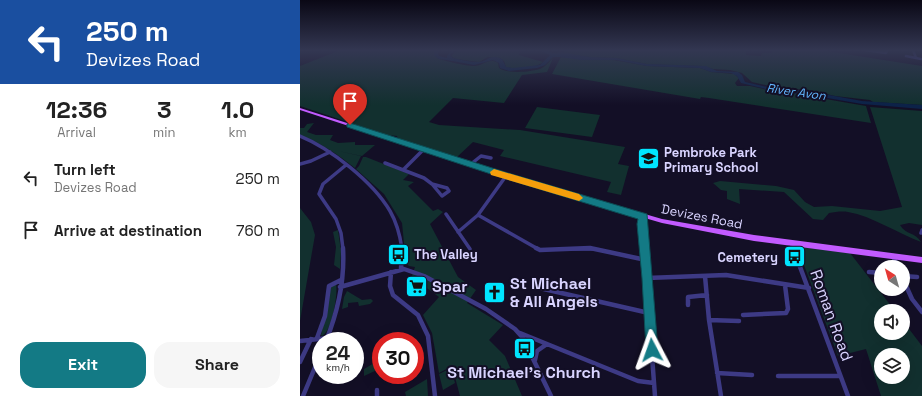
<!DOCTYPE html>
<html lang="en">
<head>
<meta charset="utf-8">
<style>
  :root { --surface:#fff; --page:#f6f6f6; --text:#222; --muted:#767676; --accent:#137a85 }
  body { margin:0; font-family:"Space Grotesk",sans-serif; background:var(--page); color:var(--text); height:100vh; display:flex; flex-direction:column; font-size:15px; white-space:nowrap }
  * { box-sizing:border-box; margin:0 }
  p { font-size:13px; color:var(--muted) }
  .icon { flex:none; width:22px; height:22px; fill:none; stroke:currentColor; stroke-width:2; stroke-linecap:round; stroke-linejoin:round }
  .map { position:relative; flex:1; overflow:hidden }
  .panel { display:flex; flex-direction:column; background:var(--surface); width:300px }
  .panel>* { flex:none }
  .banner { background:#1a4fa0; color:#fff; overflow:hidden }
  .needle { width:26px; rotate:323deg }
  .tools { position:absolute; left:574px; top:260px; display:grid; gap:8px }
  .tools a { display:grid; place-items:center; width:36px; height:36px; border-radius:50%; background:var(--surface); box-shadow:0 4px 16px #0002; font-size:20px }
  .speed { position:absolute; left:12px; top:332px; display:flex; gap:8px; font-size:20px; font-weight:700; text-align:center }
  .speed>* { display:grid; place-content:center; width:52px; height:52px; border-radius:50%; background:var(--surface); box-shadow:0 4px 16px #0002; line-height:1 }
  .speed small { font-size:10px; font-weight:400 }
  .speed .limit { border:6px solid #d22; background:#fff; color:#111 }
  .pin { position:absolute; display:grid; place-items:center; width:34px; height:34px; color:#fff; margin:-41px -17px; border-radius:50% 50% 50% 0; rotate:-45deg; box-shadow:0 0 4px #0007 }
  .pin .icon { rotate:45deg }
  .me { position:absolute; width:44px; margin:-22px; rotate:356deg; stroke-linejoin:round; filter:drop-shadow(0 0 3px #0008) }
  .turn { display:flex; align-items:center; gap:14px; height:84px; padding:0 20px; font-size:18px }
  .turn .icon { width:52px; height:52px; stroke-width:2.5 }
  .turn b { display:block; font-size:28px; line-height:34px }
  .eta { display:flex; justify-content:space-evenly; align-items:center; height:68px; text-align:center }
  .eta b { font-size:24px; font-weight:700; line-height:28px }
  .primary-button { display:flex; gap:8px; margin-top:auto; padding:8px 20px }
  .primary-button a { flex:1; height:46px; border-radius:16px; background:var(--accent); color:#fff; font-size:16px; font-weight:700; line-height:46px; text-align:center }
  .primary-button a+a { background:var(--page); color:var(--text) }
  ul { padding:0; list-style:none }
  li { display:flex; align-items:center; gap:12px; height:52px; padding:0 20px }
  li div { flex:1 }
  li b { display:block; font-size:15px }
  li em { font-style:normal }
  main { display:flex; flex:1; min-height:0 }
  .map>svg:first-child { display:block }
</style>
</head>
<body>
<main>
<section class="panel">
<div class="banner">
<div class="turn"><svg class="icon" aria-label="left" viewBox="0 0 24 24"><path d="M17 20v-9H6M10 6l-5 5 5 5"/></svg><div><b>250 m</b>Devizes Road</div></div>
</div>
<div class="eta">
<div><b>12:36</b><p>Arrival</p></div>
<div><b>3</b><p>min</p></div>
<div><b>1.0</b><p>km</p></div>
</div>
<ul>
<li><svg class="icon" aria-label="left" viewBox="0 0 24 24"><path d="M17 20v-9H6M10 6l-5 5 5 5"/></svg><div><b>Turn left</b><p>Devizes Road</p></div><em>250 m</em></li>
<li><svg class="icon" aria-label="arrive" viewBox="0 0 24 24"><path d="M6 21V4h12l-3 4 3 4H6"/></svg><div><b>Arrive at destination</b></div><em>760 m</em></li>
</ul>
<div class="primary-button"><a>Exit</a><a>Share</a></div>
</section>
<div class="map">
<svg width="622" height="396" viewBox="0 0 622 396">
  <rect width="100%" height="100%" fill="#130f26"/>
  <path fill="#12302f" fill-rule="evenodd" d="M39,50H135L137,58C144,61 166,66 174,66C183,66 189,57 198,63L199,68C208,74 230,72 240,69C245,67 249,62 253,58L247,72L222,75L204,103L153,98L129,122L139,125L220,130L325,147L318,164L329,166L321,195L307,192L311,182L200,156L204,150L173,142L157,157L98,139L97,136L87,135L0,106V66L38,51Z
    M157,50H220L219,55L243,62C236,68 215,70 206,67L204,61L200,58L188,57L179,62L156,59L151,56Z
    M263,50H438L446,51V55L461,56L462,53H472L471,50H520L622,66V105L573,102L570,100L535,96L509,90L479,88L452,82L442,73L430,70L413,69L403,66L347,64L316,58L289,57L264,53Z
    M261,57L313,60L347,66L400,68L411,72L434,74L439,78L435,83L437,86H450L482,93L504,94L508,96L566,106L571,123L409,98L401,97L400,99L252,74Z
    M237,107L300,115L292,137L225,128Z
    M570,107L622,111V225L609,223L600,225C606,235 615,232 621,242C597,233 572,216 548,212C542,211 535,212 529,213L523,220L513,219L484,192L439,189L440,204L427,199V191L421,190L413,183L420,181L476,186L494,190L505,202L514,207L532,206L580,211L602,207Z
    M14,123L7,132L16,135H33L30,140L38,143L55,142V145H75L62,156L38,151L61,156L55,168C37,154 21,143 0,135V128H4L7,124Z
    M63,157H66L109,174L103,180L114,182L108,186L133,211L138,209L143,212L130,224L158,277L176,290L167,303L203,325L189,340L205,356L222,396H160L152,366L139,373L132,333L123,315L139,297L117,281L107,290L115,267L109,266L106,263L102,223L84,194L56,169L59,166Z
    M0,208L11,222L15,235L0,321Z
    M38,230L41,251L40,269L34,265L36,247L33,232Z
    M501,247L550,253L595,311H581V333H603V321L622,346V396H581L566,349L538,356L498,249ZM581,355H603V377H581Z
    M36,284C38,295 32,331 22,336L21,335L31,287Z
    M47,291L62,300L71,299L73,301L70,304L59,306L58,302L48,303V307L42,309L44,297Z
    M81,359V368H78L77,370L64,376V369Z
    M151,368L155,383L143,390L139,374Z
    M127,379L128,396H106L105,392Z"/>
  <path fill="#0c2248" d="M152,50H155L150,55L153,58C161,60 170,62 178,62C188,62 189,53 202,59L206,67L213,68L240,65L250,55L238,50H246L253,53L261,52L289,57L316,58L347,64L406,66L417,71L438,72L442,75L445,82L476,89L507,91L562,101L622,105V109L562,104L504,94L482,93L441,83L437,76L431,73L411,72L400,68L347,66L316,60H281L260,57H253L245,65L237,68L209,71L200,68L199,63L193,60L174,65L147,60V56Z"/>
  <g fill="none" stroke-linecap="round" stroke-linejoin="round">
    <path fill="#0c2248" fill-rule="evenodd" d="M135,50H139L138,55C144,59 151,57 157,60L155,61L139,59L134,55Z"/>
  </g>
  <path fill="#241b47" stroke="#3b2d73" d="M196,284L201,287L193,297L198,300L196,303L186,297Z"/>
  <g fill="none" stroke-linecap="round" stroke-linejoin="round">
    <path stroke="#3d3a85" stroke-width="2.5" d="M565,50L586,53L587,51L585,50
      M613,50L616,58
      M606,56L621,59"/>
    <path stroke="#3d3a85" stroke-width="3.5" d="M0,136C30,148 73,182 90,211C97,223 100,235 102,249
      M85,163L124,178L132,184
      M0,164L11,161L30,152
      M171,164L181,156L191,158
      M103,170L124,149
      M206,176L178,215L238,249
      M132,184L147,188L149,191L142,196Z
      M146,214L170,249
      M344,216L342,224L344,249
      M158,232L178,215
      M621,233L622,230
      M491,243L493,249
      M43,249L41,233L36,219L19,194L23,184L46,165
      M270,249H294"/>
    <path stroke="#3d3a85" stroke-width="4.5" d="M236,248L240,250L290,248L346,260
      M344,248L355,396
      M493,248L548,396
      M593,256L598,267
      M101,269L102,248
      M91,272L90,286L93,295L118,315L128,336L135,396
      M569,272L581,273
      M405,276L409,320L421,396
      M603,276L617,277
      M347,278L426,275L509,288
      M603,279L612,299L622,312
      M40,287L104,269L124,276L186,309L215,329L223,338L251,396
      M235,287L349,313
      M388,305V297L407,295
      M443,315L486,313L488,309L485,285
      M409,320L439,321
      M220,333L338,381L354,383
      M17,338L25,316L29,286L41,280
      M0,341L28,338
      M26,341C38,311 45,281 43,248
      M235,360L237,351L247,344
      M0,362L11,339
      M417,373L452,375
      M478,376H540
      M77,390V396
      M3,396L21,353"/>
    <path fill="#c25bff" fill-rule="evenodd" d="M0,108L207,174L362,219L454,235L622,257V263L454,241L362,223L204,177L0,110Z"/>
  </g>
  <linearGradient id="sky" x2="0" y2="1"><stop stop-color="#0a0815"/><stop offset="0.48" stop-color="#333752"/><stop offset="1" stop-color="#333752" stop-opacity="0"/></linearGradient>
  <rect width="622" height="105" fill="url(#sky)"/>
  <path fill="#137a85" stroke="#0c4f56" d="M50,123L208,173L347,214L358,350L356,355L352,357L347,355L346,350L342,278L337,224L338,219L203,178L47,127V124Z"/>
  <path fill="#f59e0b" d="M194,169L279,194L283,198L279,201L191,175L190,172Z"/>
  <defs>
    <symbol id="school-square" viewBox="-11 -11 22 22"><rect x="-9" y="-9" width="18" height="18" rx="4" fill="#00e5ff" stroke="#130f26"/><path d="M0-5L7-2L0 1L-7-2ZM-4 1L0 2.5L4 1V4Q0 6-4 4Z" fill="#111"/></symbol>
    <symbol id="bus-square" viewBox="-11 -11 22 22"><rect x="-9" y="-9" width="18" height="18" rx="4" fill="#00e5ff" stroke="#130f26"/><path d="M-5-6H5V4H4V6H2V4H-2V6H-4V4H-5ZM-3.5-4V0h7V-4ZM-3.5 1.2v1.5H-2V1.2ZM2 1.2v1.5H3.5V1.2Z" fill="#111"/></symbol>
    <symbol id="supermarket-square" viewBox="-11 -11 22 22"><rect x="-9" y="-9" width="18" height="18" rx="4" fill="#00e5ff" stroke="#130f26"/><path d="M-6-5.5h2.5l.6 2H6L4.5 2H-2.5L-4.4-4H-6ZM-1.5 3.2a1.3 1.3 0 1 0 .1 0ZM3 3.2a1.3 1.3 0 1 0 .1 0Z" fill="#111"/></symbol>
    <symbol id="church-square" viewBox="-11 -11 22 22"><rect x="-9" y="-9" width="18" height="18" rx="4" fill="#00e5ff" stroke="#130f26"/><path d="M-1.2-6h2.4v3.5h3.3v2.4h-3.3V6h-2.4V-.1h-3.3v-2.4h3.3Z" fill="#111"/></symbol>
  </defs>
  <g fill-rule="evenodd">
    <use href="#school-square" x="336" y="146" width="25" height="25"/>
    <use href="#bus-square" x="86" y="242" width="25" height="25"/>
    <use href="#bus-square" x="482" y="244" width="25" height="25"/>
    <use href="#supermarket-square" x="104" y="274" width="25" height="25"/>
    <use href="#church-square" x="182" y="280" width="25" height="25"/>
    <use href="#bus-square" x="212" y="336" width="25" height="25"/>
  </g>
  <g text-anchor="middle" stroke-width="4" stroke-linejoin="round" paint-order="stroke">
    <g font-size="12" font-style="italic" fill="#62b6ff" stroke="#130f26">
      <text transform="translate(496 92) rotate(8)" y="4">River Avon</text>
    </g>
    <g font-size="13" font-weight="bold" fill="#d9d4ff" stroke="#130f26" text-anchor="start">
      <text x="364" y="157">Pembroke Park<tspan x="364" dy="15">Primary School</tspan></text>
      <text x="114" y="259">The Valley</text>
      <text x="478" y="262" text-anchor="end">Cemetery</text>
    </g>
    <g font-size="13" fill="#d9d4ff" stroke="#130f26">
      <text transform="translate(402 216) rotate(11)" y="5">Devizes Road</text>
    </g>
    <g font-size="16" font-weight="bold" fill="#d9d4ff" stroke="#130f26" text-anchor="start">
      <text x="210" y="289">St Michael<tspan x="210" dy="18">&amp; All Angels</tspan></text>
      <text x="132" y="292">Spar</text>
      <text x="224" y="378" text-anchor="middle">St Michael's Church</text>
    </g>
    <g font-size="16" fill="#d9d4ff" stroke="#130f26">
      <text transform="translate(532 315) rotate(70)" y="6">Roman Road</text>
    </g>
  </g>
</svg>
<div class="tools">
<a><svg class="needle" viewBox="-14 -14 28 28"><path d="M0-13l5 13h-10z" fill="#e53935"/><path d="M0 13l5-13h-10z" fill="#767676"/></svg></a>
<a><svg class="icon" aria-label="sound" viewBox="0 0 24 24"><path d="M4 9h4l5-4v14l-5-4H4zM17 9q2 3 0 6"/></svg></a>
<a><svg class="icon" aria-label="layers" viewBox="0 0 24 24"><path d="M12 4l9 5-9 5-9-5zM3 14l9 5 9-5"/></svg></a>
</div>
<div class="speed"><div>24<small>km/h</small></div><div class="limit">30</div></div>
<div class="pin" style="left:50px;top:125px;background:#d93025"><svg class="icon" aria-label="arrive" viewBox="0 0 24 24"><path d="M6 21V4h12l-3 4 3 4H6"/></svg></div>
<svg class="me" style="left:352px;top:350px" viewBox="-20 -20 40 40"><path d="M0-17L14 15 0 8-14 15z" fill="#137a85" stroke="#fff" stroke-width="4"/></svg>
</div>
</main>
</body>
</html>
